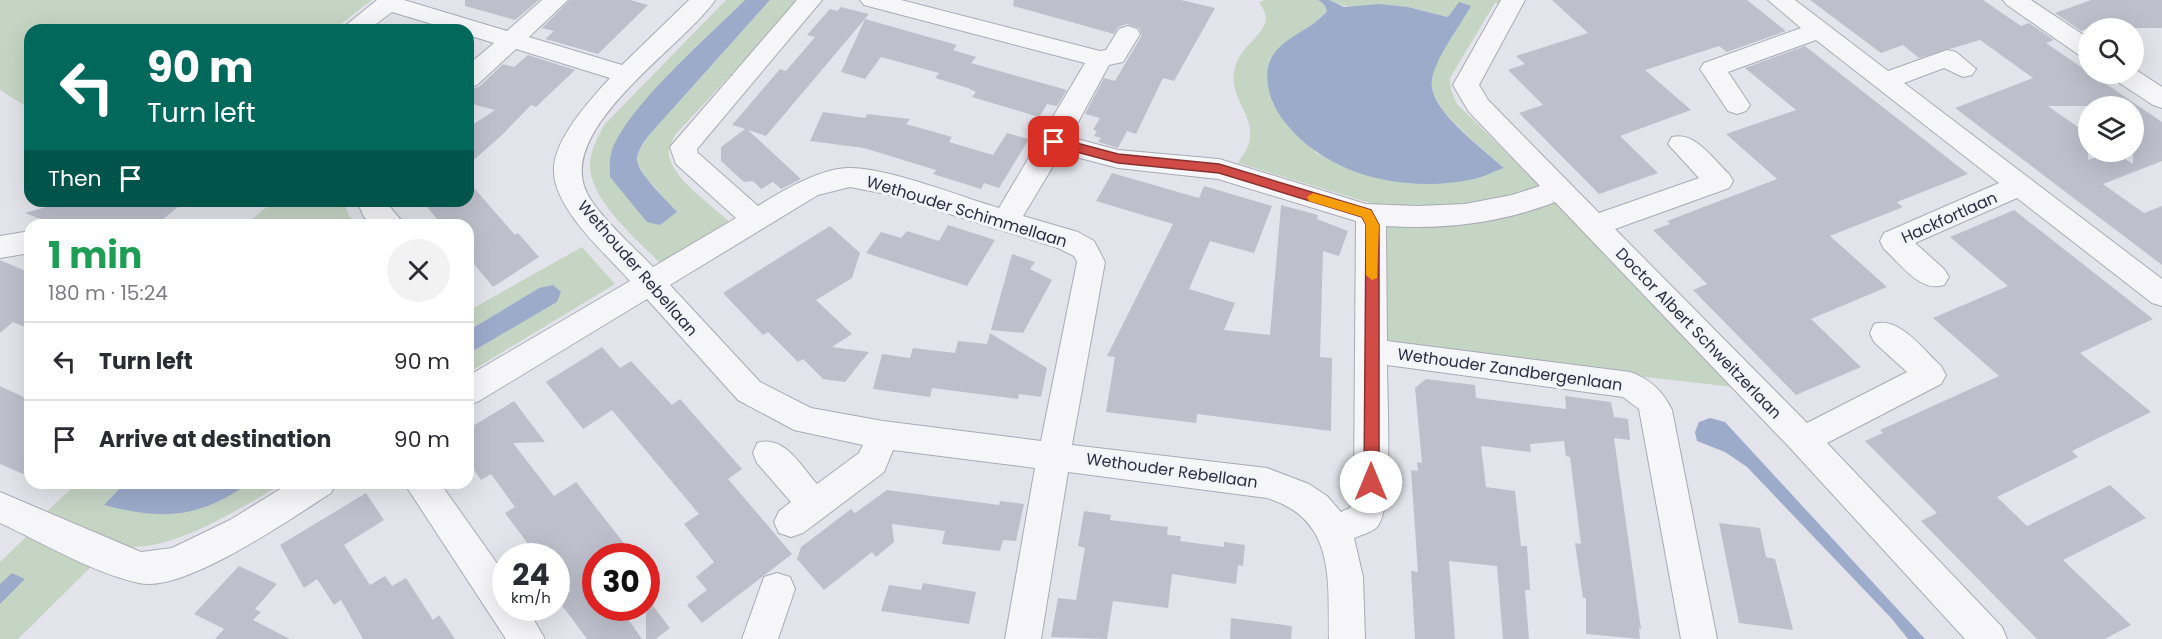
<!DOCTYPE html>
<html lang="en">
<head>
<meta charset="utf-8">
<style>
  :root { --surface:#fff; --page:#f2f2f3; --text:#2b2b33; --muted:#7c7c81; --line:#e1e1e2 }
  body { margin:0; font-family:Poppins,sans-serif; background:var(--page); color:var(--text); height:100vh; display:flex; flex-direction:column; font-size:22px; white-space:nowrap }
  * { box-sizing:border-box; margin:0 }
  p { font-size:20px; color:var(--muted) }
  .icon { flex:none; width:33px; height:33px; fill:none; stroke:currentColor; stroke-width:2; stroke-linecap:round; stroke-linejoin:round }
  .map { position:relative; flex:1; overflow:hidden }
  .drawer { position:absolute; left:24px; top:219px; width:450px; height:270px; display:flex; flex-direction:column; background:var(--surface); border-radius:18px; box-shadow:0 6px 24px #0002 }
  .drawer>* { flex:none }
  .top-card { position:absolute; left:24px; top:24px; width:450px; height:183px; border-radius:18px; box-shadow:0 6px 24px #0002; background:#00695c; color:#fff; overflow:hidden }
  .tools { position:absolute; left:2078px; top:18px; display:grid; gap:12px }
  .tools a { display:grid; place-items:center; width:66px; height:66px; border-radius:50%; background:var(--surface); box-shadow:0 6px 24px #0002; font-size:30px }
  .speed { position:absolute; left:492px; top:543px; display:flex; gap:12px; font-size:30px; font-weight:700; text-align:center }
  .speed>* { display:grid; place-content:center; width:78px; height:78px; border-radius:50%; background:var(--surface); box-shadow:0 6px 24px #0002; line-height:1 }
  .speed small { font-size:15px; font-weight:400 }
  .speed .limit { border:9px solid #d22; background:#fff; color:#111 }
  .pin { position:absolute; display:grid; place-items:center; width:51px; height:51px; color:#fff; margin:-26px; border-radius:12px; box-shadow:0 3px 9px #0006 }
  .me { position:absolute; width:66px; margin:-33px; rotate:0deg; stroke-linejoin:round; filter:drop-shadow(0 0 4px #0008) }
  .turn { display:flex; align-items:center; gap:21px; height:126px; padding:0 24px; font-size:27px }
  .turn .icon { width:78px; height:78px; stroke-width:2.5 }
  .turn b { display:block; font-size:42px; line-height:51px }
  .then { display:flex; align-items:center; height:57px; padding:0 24px; background:#0003; gap:12px; font-size:22px }
  .round { display:grid; place-items:center; flex:none; width:63px; height:63px; border-radius:32px; background:var(--page) }
  .overview { display:flex; align-items:center; justify-content:space-between; height:102px; padding:0 24px }
  h1 { font-size:36px; font-weight:700; line-height:45px; color:#1e9e55 }
  ul { padding:0; list-style:none }
  li { display:flex; align-items:center; gap:18px; height:78px; padding:0 24px; border-top:2px solid var(--line) }
  li div { flex:1 }
  li b { display:block; font-size:22px }
  li em { font-style:normal }
  .map>svg:first-child { display:block }
</style>
</head>
<body>
<div class="map">
<svg width="2162" height="639" viewBox="0 0 2162 639">
  <rect width="100%" height="100%" fill="#e3e4eb"/>
  <path fill="#c5d5c4" d="M0,0H372L333,30H30V109L0,90Z
    M726,0H745C699,47 641,92 611,152L677,213L645,176L637,162L639,150L650,134L770,0H800L675,135C671,144 666,152 671,162C679,183 714,207 731,223L660,263C637,239 588,199 590,163C591,149 598,137 604,125Z
    M1265,0H1318L1324,4L1327,11L1322,18L1293,37L1315,152L1338,164L1377,178L1475,179L1503,167C1484,149 1427,108 1432,80C1435,61 1444,37 1449,17C1435,14 1421,9 1407,7C1384,4 1345,12 1329,0H1503L1500,4L1495,3L1450,78L1451,90L1457,104L1559,204L1733,387L1384,347L1380,206L1238,163C1242,156 1250,146 1250,138C1253,114 1230,98 1234,73C1238,47 1259,40 1265,23C1268,15 1262,8 1259,2Z
    M274,201H343L349,216L360,225H245Z
    M582,247L615,284L468,373V354L557,302L539,288L468,331V311Z
    M77,483H125L104,505L244,487L249,483H284C237,509 161,562 106,543C85,536 64,523 44,514Z
    M27,536L92,566L18,639H0V562Z"/>
  <path fill="#9dabcb" d="M745,0H770L650,134C644,142 638,149 637,159C637,173 668,201 677,212L660,225L647,222L610,177C610,169 609,158 612,150C629,105 709,36 745,0Z
    M1318,0H1329L1344,7L1379,4L1408,7L1448,17L1459,2L1471,6C1460,26 1435,58 1432,80C1427,109 1484,149 1504,168C1494,171 1484,177 1474,179C1409,193 1332,178 1288,126C1275,111 1264,89 1268,67C1275,38 1311,32 1327,11L1324,4Z
    M553,285L561,292L557,302L468,354V331L539,288Z
    M1710,418L1725,422L1925,639H1908L1892,619L1747,467L1725,452L1697,441L1695,432L1699,422Z
    M125,483H249C198,519 163,520 104,505Z
    M12,573L25,579L0,604V584Z"/>
  <path fill="#bdbfcb" fill-rule="evenodd" d="M465,0H539L515,20L465,6Z
    M570,0H630L648,5L598,54L545,39L554,31L542,28Z
    M1014,0H1181L1215,8L1174,81L1163,78L1136,134L1127,131L1118,148L1098,142L1101,138L1094,136L1097,131L1093,130L1100,118L1085,114L1104,78L1115,81L1142,35L1139,28L1127,24L1118,27L1114,34L1013,6Z
    M1552,0H1747L1786,31L1727,52L1719,46L1645,70L1691,110L1620,136L1658,173L1599,194L1519,113L1543,105L1508,70L1525,64L1516,56L1588,33Z
    M1810,0H1983L2021,26L2029,23L2054,40L2046,43L2162,122V161L2103,184L2144,213L2162,206V265L1955,108L2033,78L1980,40L1919,58L1903,45L1881,53ZM2048,106H2133V164L2114,152L2088,160V134Z
    M2091,0H2162V28H2113L2099,24L2081,31L2055,13Z
    M841,7L869,14L766,136L748,130L801,179L781,189L773,182L761,189L753,181L744,182L721,161V147L745,129L732,125L780,69L786,71L815,37L807,35L830,9L837,11Z
    M865,19L957,45L953,50L976,57L971,63L1067,90L1057,106L1047,104L1039,117L972,97L976,92L968,88L935,78L939,73L881,57L865,79L841,72Z
    M1805,46L1968,174L1897,202L1903,207L1830,236L1887,287L1811,319L1861,367L1796,395L1693,290L1707,284L1653,230L1670,224L1667,221L1777,179L1726,134L1796,110L1745,68Z
    M528,55L575,70L536,107L531,105L502,135L468,165V128L495,110L468,103V89L479,87L503,64L514,67Z
    M823,112L865,118L867,114L910,119L906,124L952,137L949,142L993,155L1007,133L1029,139L999,188L984,183L981,189L933,174L936,170L864,148L810,141Z
    M1112,173L1199,198L1204,186L1272,206L1254,253L1210,241L1189,289L1235,303L1224,330L1270,335L1281,205L1318,215L1317,219L1348,231L1339,256L1323,251L1320,357L1332,358L1331,431L1197,414L1196,423L1106,412L1115,357L1107,356L1173,224L1096,201Z
    M468,181L515,235L518,233L539,257L493,287L468,257V225H442L422,201H468Z
    M71,201H185L156,225H41L46,221L25,213L57,204L64,206Z
    M2014,210L2153,319L2080,353L2151,412L2072,451L2078,457L1997,497L2027,526L2110,485L2146,518L2063,560L2131,625L2105,639H2037L1921,521L1937,513L1865,441L1883,433L1880,430L1999,376L1933,318L2008,286L1950,237Z
    M948,225L995,240L967,286L866,253L881,232L901,238L907,231L939,241Z
    M830,226L860,253L852,278L816,300L852,334L832,347L869,352L845,382L823,379L803,359L798,362L768,332L763,335L723,293Z
    M1012,254L1035,262L1030,269L1052,280L1023,333L991,330Z
    M0,260L30,273V329L13,322L0,333Z
    M990,333L1047,368L1041,397L1019,394L1018,399L932,388L930,397L873,389L882,354L910,358L913,348L955,353L958,341L987,344Z
    M602,347L620,368L631,361L672,405L680,399L742,469L728,479L792,554L702,623L687,605L707,590L696,577L714,562L684,524L699,514L612,410L583,429L546,382Z
    M1426,379L1475,385L1476,398L1566,409L1565,396L1611,402L1614,417L1628,419L1630,440L1614,438L1641,629L1639,628L1640,639L1586,634V598H1583L1575,543L1581,544L1570,457L1566,456L1564,441L1530,444L1531,452L1481,446L1486,487L1515,491L1521,546H1527L1530,590H1525L1529,639H1503L1497,566L1449,561L1455,639H1415L1411,571L1418,572L1411,470L1418,471L1417,462L1422,463L1415,388Z
    M0,386L30,400V477L0,464Z
    M514,401L545,442L513,443L554,496L576,482L634,556H596V608H620L642,639H587L558,600L571,591L556,571V556H537L505,513L515,507L491,474L481,480L468,461V429Z
    M887,490L999,505L1000,501L1024,504L1016,541L1003,540L1000,551L942,544L945,531L892,524L894,542L876,557L872,552L824,590L797,559L801,547L851,509L855,513Z
    M366,493L384,520L344,545L370,585L385,576L392,586L406,578L433,620L439,615L455,639H363L341,600L334,605L317,579L304,588L280,545Z
    M1084,511L1111,515L1110,520L1168,527L1167,535L1181,536L1180,541L1224,547V542L1245,545L1243,566L1238,565L1236,584L1172,574L1168,608L1113,601L1107,639L1051,637L1058,598L1076,600L1085,548L1078,546Z
    M1719,523L1760,528L1766,557L1775,559L1793,630L1739,623Z
    M239,566L277,584L255,609L261,612L253,620L290,639H215L224,629L194,614Z
    M923,583L976,592L969,624L881,611L889,585L921,590Z
    M646,597L670,628L656,639H646Z
    M1231,618L1292,626L1291,639H1230Z"/>
  <g fill="none" stroke-linecap="round" stroke-linejoin="round">
    <defs>
      <path id="minor" d="M377,0H404L507,31L542,0H568L529,37L622,65L689,0H715C684,47 545,134 591,200C607,224 633,246 653,267L736,218L676,164L670,147L797,0H822L697,149L698,153L758,206C782,191 822,167 851,168C892,169 958,196 999,208L1085,63L864,5L860,0H901L1100,51L1106,50L1119,29L1128,26L1137,29L1140,34L1123,62L1109,65L1070,137L1118,150L1219,159L1366,204L1417,206L1465,204L1512,195L1540,186L1469,112L1453,85L1501,0H1525L1479,85L1488,100L1599,213L1699,178L1668,144L1672,137C1695,131 1713,159 1729,174L1733,181L1729,188L1615,229L1807,423L1907,372L1874,342L1870,333L1874,324C1900,316 1923,350 1941,366L1946,375L1941,384L1827,443L2002,627L2007,639H1965L1792,450L1555,202C1501,223 1444,230 1386,226L1387,341L1630,372C1650,379 1663,391 1672,410L1717,639H1681L1639,409L1623,397L1387,365C1387,392 1394,514 1376,528C1370,533 1361,535 1354,538L1363,577L1365,639H1329C1328,580 1336,519 1267,498L1068,472L1041,639H1005L1035,468L893,450L884,472L803,533L791,537L779,533L774,522L779,511L791,502L757,463L753,453L757,443C784,434 801,466 817,484L859,453L863,445L794,430L738,400L647,299L479,401L468,405V376L630,281C606,254 555,210 554,172C552,141 590,100 610,78L516,49L477,85L468,87V65L494,43L468,35V30H452L392,12L368,30H340ZM1061,153L1118,168L1218,179L1356,221L1354,482L1350,508L1341,512L1327,496L1309,484L1267,468L1072,445L1105,262L1094,241L1078,232L1023,216ZM850,187L886,194L1058,248L1074,256L1077,262L1041,441L883,421L811,408L760,382L670,285L818,195Z
        M1768,0H1795L1888,71L1947,50L1956,52L1976,69L1972,75L1963,77L1944,68L1904,83L2162,279V306L2152,303L2017,198L1915,243L1944,269L1949,277L1944,285C1920,293 1901,264 1884,249L1880,241L1884,233L1999,183L1816,40L1728,72L1750,105L1746,111L1737,114L1728,111L1700,69L1704,63L1801,28Z
        M2003,0H2031L2088,38V57L2079,55L2007,5Z
        M2133,68L2162,87V108L2153,105L2115,80L2111,74H2133Z
        M357,201H385L405,225H373L364,217Z
        M30,231V253L0,258V236Z
        M290,483H336L331,493C292,518 183,594 139,583C93,573 43,543 0,523V492L141,552L172,548L230,520Z
        M404,483H440L506,576V608H527L545,639H506Z
        M777,573L790,577L795,589L778,639H742L764,577Z"/>
    </defs>
    <use href="#minor" stroke="#a8aab6" stroke-width="2"/>
    <use href="#minor" fill="#f6f6f9" fill-rule="evenodd"/>
  </g>
  <path fill="#d14b47" stroke="#88312e" stroke-width="1.5" d="M1054,137L1118,154L1219,164L1371,210L1379,225V482L1377,486H1366L1364,482L1366,225L1362,217L1219,173L1118,163L1050,145V139Z"/>
  <path fill="#f59e0b" d="M1313,193L1371,210L1379,225L1377,278L1372,280L1366,275V225L1362,217L1309,201L1307,197Z"/>
  <g text-anchor="middle" stroke-width="6" stroke-linejoin="round" paint-order="stroke">
    <g font-size="16" fill="#2a2f44" stroke="#f2f4f8">
      <text transform="translate(967 211) rotate(17)" y="6">Wethouder Schimmellaan</text>
      <text transform="translate(1949 217) rotate(-24)" y="6">Hackfortlaan</text>
      <text transform="translate(638 268) rotate(49)" y="6">Wethouder Rebellaan</text>
      <text transform="translate(1699 333) rotate(46)" y="6">Doctor Albert Schweitzerlaan</text>
      <text transform="translate(1510 369) rotate(8)" y="6">Wethouder Zandbergenlaan</text>
      <text transform="translate(1172 470) rotate(8)" y="6">Wethouder Rebellaan</text>
    </g>
  </g>
</svg>
<div class="tools">
<a><svg class="icon" aria-label="search" viewBox="0 0 24 24"><circle cx="10" cy="10" r="6"/><path d="M15 15l6 6"/></svg></a>
<a><svg class="icon" aria-label="layers" viewBox="0 0 24 24"><path d="M12 4l9 5-9 5-9-5zM3 14l9 5 9-5"/></svg></a>
</div>
<div class="speed"><div>24<small>km/h</small></div><div class="limit">30</div></div>
<div class="pin" style="left:1054px;top:142px;background:#d93025"><svg class="icon" aria-label="arrive" viewBox="0 0 24 24"><path d="M6 21V4h12l-3 4 3 4H6"/></svg></div>
<svg class="me" style="left:1371px;top:482px" viewBox="-20 -20 40 40"><circle r="19" fill="#fff"/><path d="M0-13L10 11 0 6-10 11z" fill="#d14b47"/></svg>
<div class="top-card">
<div class="turn"><svg class="icon" aria-label="left" viewBox="0 0 24 24"><path d="M17 20v-9H6M10 6l-5 5 5 5"/></svg><div><b>90 m</b>Turn left</div></div>
<div class="then">Then<svg class="icon" aria-label="arrive" viewBox="0 0 24 24"><path d="M6 21V4h12l-3 4 3 4H6"/></svg></div>
</div>
<section class="drawer">
<div class="overview"><div><h1>1 min</h1><p>180 m · 15:24</p></div><a class="round"><svg class="icon" aria-label="close" viewBox="0 0 24 24"><path d="M6 6l12 12M18 6L6 18"/></svg></a></div>
<ul>
<li><svg class="icon" aria-label="left" viewBox="0 0 24 24"><path d="M17 20v-9H6M10 6l-5 5 5 5"/></svg><div><b>Turn left</b></div><em>90 m</em></li>
<li><svg class="icon" aria-label="arrive" viewBox="0 0 24 24"><path d="M6 21V4h12l-3 4 3 4H6"/></svg><div><b>Arrive at destination</b></div><em>90 m</em></li>
</ul>
</section>
</div>
</body>
</html>
